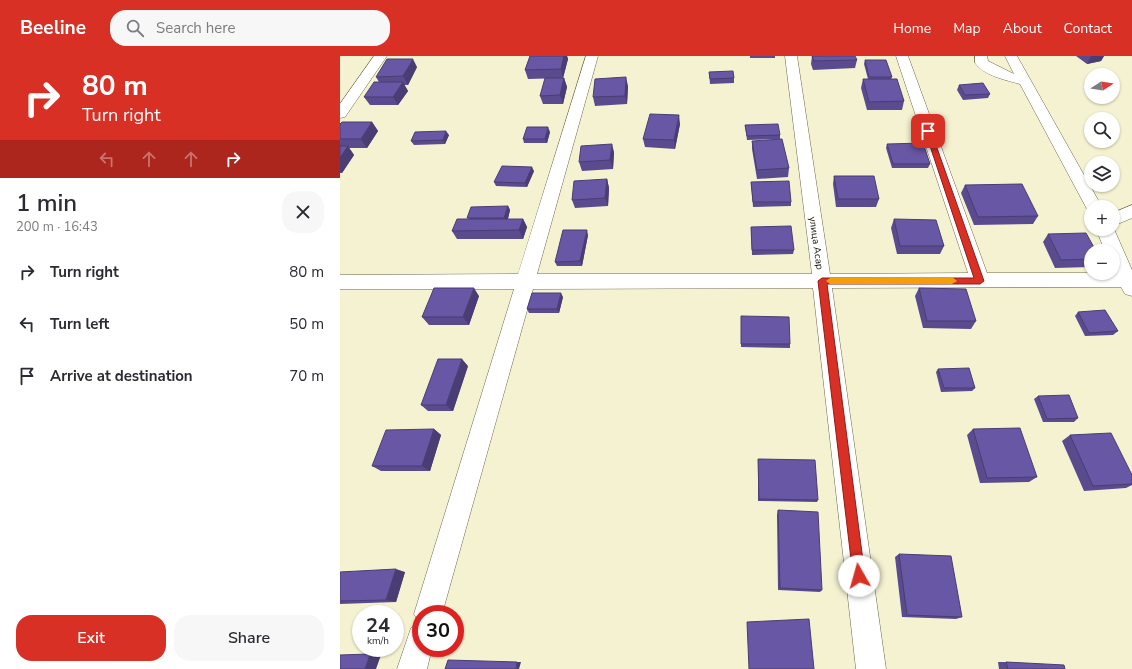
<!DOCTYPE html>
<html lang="en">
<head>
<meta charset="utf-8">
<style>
  :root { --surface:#fff; --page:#f7f7f7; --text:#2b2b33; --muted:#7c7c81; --accent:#d93025 }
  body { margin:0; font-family:"Nunito Sans",sans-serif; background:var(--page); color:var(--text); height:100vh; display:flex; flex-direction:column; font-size:15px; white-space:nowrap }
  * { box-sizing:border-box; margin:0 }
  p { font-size:13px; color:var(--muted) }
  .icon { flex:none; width:22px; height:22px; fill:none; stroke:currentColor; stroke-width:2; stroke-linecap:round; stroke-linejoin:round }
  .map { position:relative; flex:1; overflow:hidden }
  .sheet { display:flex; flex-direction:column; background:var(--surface); width:340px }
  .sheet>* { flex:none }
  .hud { background:#d93025; color:#fff; overflow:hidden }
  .needle { width:26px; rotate:78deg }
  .buttons { position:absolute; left:744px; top:12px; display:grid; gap:8px }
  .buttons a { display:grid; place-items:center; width:36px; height:36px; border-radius:50%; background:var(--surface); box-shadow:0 1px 3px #0004; font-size:20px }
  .speed { position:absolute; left:12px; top:549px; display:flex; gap:8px; font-size:20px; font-weight:700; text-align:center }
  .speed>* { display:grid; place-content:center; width:52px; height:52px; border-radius:50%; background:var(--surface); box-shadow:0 1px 3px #0004; line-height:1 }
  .speed small { font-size:10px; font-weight:400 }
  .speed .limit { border:6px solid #d22; background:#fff; color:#111 }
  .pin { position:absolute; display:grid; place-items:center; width:34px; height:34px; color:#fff; margin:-17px; border-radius:8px; box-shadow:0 2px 6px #0006 }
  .me { position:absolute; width:44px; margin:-22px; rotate:353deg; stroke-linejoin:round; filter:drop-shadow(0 0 3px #0008) }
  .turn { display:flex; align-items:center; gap:14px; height:84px; padding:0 16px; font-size:18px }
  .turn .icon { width:52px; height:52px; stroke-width:2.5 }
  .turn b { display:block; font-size:28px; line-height:34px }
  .lanes { display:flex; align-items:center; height:38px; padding:0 16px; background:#0003; justify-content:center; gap:20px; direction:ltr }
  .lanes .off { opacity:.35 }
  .round { display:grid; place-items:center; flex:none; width:42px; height:42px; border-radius:16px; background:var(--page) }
  .overview { display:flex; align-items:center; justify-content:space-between; height:68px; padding:0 16px }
  h1 { font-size:24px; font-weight:600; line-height:30px }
  .button { display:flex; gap:8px; margin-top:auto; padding:8px 16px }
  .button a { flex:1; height:46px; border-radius:16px; background:var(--accent); color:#fff; font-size:16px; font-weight:600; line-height:46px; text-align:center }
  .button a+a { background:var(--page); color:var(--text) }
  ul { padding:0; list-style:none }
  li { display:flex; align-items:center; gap:12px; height:52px; padding:0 16px }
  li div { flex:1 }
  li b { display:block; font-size:15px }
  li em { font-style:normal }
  header { display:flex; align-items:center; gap:24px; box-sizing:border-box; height:56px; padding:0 20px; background:var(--accent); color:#fff }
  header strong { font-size:19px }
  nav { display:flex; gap:22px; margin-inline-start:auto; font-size:14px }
  .search { width:280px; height:36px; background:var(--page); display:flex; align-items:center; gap:10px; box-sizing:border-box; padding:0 14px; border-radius:16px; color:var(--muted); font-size:15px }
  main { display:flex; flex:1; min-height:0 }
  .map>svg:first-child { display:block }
</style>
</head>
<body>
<header>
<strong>Beeline</strong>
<div class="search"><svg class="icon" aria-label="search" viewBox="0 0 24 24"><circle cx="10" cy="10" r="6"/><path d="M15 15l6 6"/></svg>Search here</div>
<nav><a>Home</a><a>Map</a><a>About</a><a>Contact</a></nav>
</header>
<main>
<section class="sheet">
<div class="hud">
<div class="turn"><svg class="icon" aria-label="right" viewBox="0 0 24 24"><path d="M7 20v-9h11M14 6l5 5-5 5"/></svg><div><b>80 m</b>Turn right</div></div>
<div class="lanes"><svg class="icon off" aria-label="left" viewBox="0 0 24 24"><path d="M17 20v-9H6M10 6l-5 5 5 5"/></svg><svg class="icon off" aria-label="ahead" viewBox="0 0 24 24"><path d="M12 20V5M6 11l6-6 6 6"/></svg><svg class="icon off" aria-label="ahead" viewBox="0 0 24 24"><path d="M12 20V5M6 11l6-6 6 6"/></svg><svg class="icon" aria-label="right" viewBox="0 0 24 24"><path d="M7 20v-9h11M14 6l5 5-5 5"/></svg></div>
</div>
<div class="overview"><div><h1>1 min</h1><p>200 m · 16:43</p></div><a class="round"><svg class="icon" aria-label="close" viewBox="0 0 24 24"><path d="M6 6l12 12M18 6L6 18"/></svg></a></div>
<ul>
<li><svg class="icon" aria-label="right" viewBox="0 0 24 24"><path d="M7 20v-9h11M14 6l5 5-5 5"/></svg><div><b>Turn right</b></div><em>80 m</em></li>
<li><svg class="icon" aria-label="left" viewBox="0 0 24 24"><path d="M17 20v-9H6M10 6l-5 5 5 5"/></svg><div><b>Turn left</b></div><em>50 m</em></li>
<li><svg class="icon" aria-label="arrive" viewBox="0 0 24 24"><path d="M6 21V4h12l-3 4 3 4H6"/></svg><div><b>Arrive at destination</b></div><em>70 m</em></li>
</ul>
<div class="button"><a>Exit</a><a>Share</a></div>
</section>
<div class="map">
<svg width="792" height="613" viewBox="0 0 792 613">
  <rect width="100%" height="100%" fill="#f5f2d1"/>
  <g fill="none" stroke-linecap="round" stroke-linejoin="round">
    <defs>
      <path id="street" d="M34,0H47L5,61L0,62V48Z
        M246,0H258L197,218H472L445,0H457L490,218L628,217L556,0H568L647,217H775L773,195H765L756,173H774L792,214V240L785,238L781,231L492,232L546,613H516L473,232L193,233L102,558H81V592H92L87,613H57L71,572L80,568L74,558L174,233H0V219L178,218Z
        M635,0H647L648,5L674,18L665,0H677L762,151H751V156L748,155L680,28C666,24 644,20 635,7Z
        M792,149V162L773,170V157Z"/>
    </defs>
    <use href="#street" stroke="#6a674a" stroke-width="1"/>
    <use href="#street" fill="#fff" fill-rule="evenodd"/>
  </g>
  <path fill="#594b8d" d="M190,0H227L228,3L223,22L188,23L185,14Z
    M410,0H435V2H410Z
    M472,0L517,4L515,12L473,14L471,8Z
    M736,0H764L761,5L747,8Z
    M525,4L552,21L551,23L564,45L562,54H527L521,32L523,23H528L524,8Z
    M77,11L68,29H64L68,35L58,49H30L24,41L39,26L36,21Z
    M369,16L394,22V27L370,28Z
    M224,22L227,31L223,48H203L200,40Z
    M619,29L650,38L648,42L623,44L617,34Z
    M288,30L287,48L255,50L253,41Z
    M32,66L38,75L27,92H9L14,99L2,117H0V68Z
    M340,68L335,93L305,91L303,83Z
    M405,69L440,79V83L407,84Z
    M210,76L207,87H184L183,83Z
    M109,79L105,88L74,89L71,85Z
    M412,85L449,112L448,121L417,123L412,93Z
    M547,88L590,108L588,112H552L546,92Z
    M274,96L273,113L242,115L239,106Z
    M194,115L187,131L156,130L154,126Z
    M494,120L539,143L536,151H496L493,128Z
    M267,123L269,132L268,150L235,152L232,144Z
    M411,126L451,146V150L413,151Z
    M625,129L698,160L693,168L634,169L621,137Z
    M168,150L170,154L168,163H183L187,171L183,183H117L112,175L127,163Z
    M554,163L604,190L600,198H557L551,172Z
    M411,171L454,194L453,198L412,199Z
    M708,178L751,195V211L715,212L703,186Z
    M248,179L242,210H217L215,206Z
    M579,232L636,265L631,273L583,272L575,240Z
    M139,240L129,269H89L82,261Z
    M223,241L219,257H189L187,253Z
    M738,256L778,275L773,279L745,280L735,260Z
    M401,260L450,288V292L401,291Z
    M128,310L113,355H88L81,349Z
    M598,313L635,332L632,335L601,336L596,316Z
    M698,340L738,362L734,366H703L694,343Z
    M94,373L101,379L90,415H41L32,410Z
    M633,373L697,421L689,426L640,427L627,379Z
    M730,379L792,419V429L786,432L744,435L722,385Z
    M418,403L478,444L477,446L418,445Z
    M438,454L482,534L480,536L438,534L437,459Z
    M559,498L622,561L616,563L562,561L555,501Z
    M0,516H65L56,546L0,548Z
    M658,606H666L725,613H659Z"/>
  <path fill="#493d73" d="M224,0H227L228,3L223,22L221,13Z
    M751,0H764L761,5L747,8Z
    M73,3L77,11L68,29L63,20Z
    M286,21L288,30L287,48L285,40Z
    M224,22L227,31L223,48L220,39Z
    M63,26L68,35L58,49L53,41Z
    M339,59L340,68L335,93L334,84Z
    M32,66L38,75L27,92L21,83Z
    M208,71L210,76L207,87L205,83Z
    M106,75L109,79L105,88L103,84Z
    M272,88L274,96L273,113L270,104Z
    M8,90L14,99L2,117L0,114V102Z
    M192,111L194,115L187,131L185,127Z
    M267,123L269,132L268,150L265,142Z
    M168,150L170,154L167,166L164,162Z
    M183,163L187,171L183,183L179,174Z
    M247,174L248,179L242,210L240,205Z
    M134,232L139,240L129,269L123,261Z
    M221,237L223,241L219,257L217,253Z
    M122,303L128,310L113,355L106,349Z
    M94,373L101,379L90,415L82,410Z
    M56,513L65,516L56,546L46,544Z
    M30,598L41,599L36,613H25Z
    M177,606H181L179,613H176Z"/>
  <path fill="#6857a4" stroke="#493d73" d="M190,0H224L221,13L185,14Z
    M472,0H515L517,4L474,5Z
    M47,3H73L63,20L36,21Z
    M525,4H546L552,21H529Z
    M393,15L394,22L370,23L369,16Z
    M286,21L285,40L253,41L255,23Z
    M205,22H224L220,39L200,40Z
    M523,23H557L564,45L529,46Z
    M34,26H63L53,41H24Z
    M643,27L650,38L625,39L619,29Z
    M310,58L339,59L334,84L303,83Z
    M2,66H32L21,83H0V68Z
    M438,68L440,79L407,80L405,69Z
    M187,71H208L205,83H183Z
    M106,75L103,84L71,85L75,76Z
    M442,83L449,112L417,114L412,85Z
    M583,87L590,108H553L547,88Z
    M272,88L270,104L239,106L241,90Z
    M0,90H8L0,102Z
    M162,110L192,111L185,127L154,126Z
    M494,120H534L539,143H498Z
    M267,123L265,142L232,144L234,125Z
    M449,125L451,146H413L411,126Z
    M682,128L698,160L638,161L625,129Z
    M168,150L164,162H127L131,151Z
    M117,163H183L179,174L112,175Z
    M554,163L596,164L604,190H560Z
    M451,170L454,194H412L411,171Z
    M223,174H247L240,205L215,206Z
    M746,177L756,195H751V203L721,204L708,178Z
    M94,232H134L123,261H82Z
    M579,232L626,233L636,265H587Z
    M192,237H221L217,253H187Z
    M765,254L778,275L749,277L738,256Z
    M401,260L449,261L450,288H401Z
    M98,303H122L106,349H81Z
    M629,312L635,332H604L598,313Z
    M729,339L738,362L707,363L698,340Z
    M680,372L697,421L647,422L633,373Z
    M94,373L82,410H32L46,374Z
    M771,377L792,419V428L753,430L730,379Z
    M418,403L475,404L478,444L419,443Z
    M438,454L478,456L482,534L440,532Z
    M559,498L611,500L622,561L567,559Z
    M56,513L46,544L0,545V516Z
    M469,563L474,613H409L407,566Z
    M30,598L25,613H0V599Z
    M108,604L177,606L176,613H105Z
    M666,606L724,609L725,613H668Z"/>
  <path fill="#d93025" stroke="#8d1f18" d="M588,73L591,75L644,225L640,228H487L525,520L523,524L519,526L515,524L513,520L478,225L482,222H634L585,75Z"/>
  <path fill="#f59e0b" d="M612,221L617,225L612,228H490L486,225L490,222Z"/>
  <g text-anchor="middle" stroke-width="4" stroke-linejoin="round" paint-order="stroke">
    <g font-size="10" fill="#19170c" stroke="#fff">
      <text transform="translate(477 187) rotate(82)" y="4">улица Асар</text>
    </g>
  </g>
</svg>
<div class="buttons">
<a><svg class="needle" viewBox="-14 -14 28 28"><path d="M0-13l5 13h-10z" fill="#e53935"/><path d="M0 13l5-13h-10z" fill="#7c7c81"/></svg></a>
<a><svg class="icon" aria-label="search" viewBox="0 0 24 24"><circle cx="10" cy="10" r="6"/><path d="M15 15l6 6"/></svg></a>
<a><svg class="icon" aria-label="layers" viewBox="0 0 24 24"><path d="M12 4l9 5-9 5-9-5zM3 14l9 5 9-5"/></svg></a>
<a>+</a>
<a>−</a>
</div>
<div class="speed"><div>24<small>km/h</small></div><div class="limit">30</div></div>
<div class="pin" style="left:588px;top:75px;background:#d93025"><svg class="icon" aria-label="arrive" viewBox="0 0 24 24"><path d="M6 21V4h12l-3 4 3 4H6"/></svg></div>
<svg class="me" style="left:519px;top:520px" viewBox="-20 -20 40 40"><circle r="19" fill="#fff"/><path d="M0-13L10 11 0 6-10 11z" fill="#d93025"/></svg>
</div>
</main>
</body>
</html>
